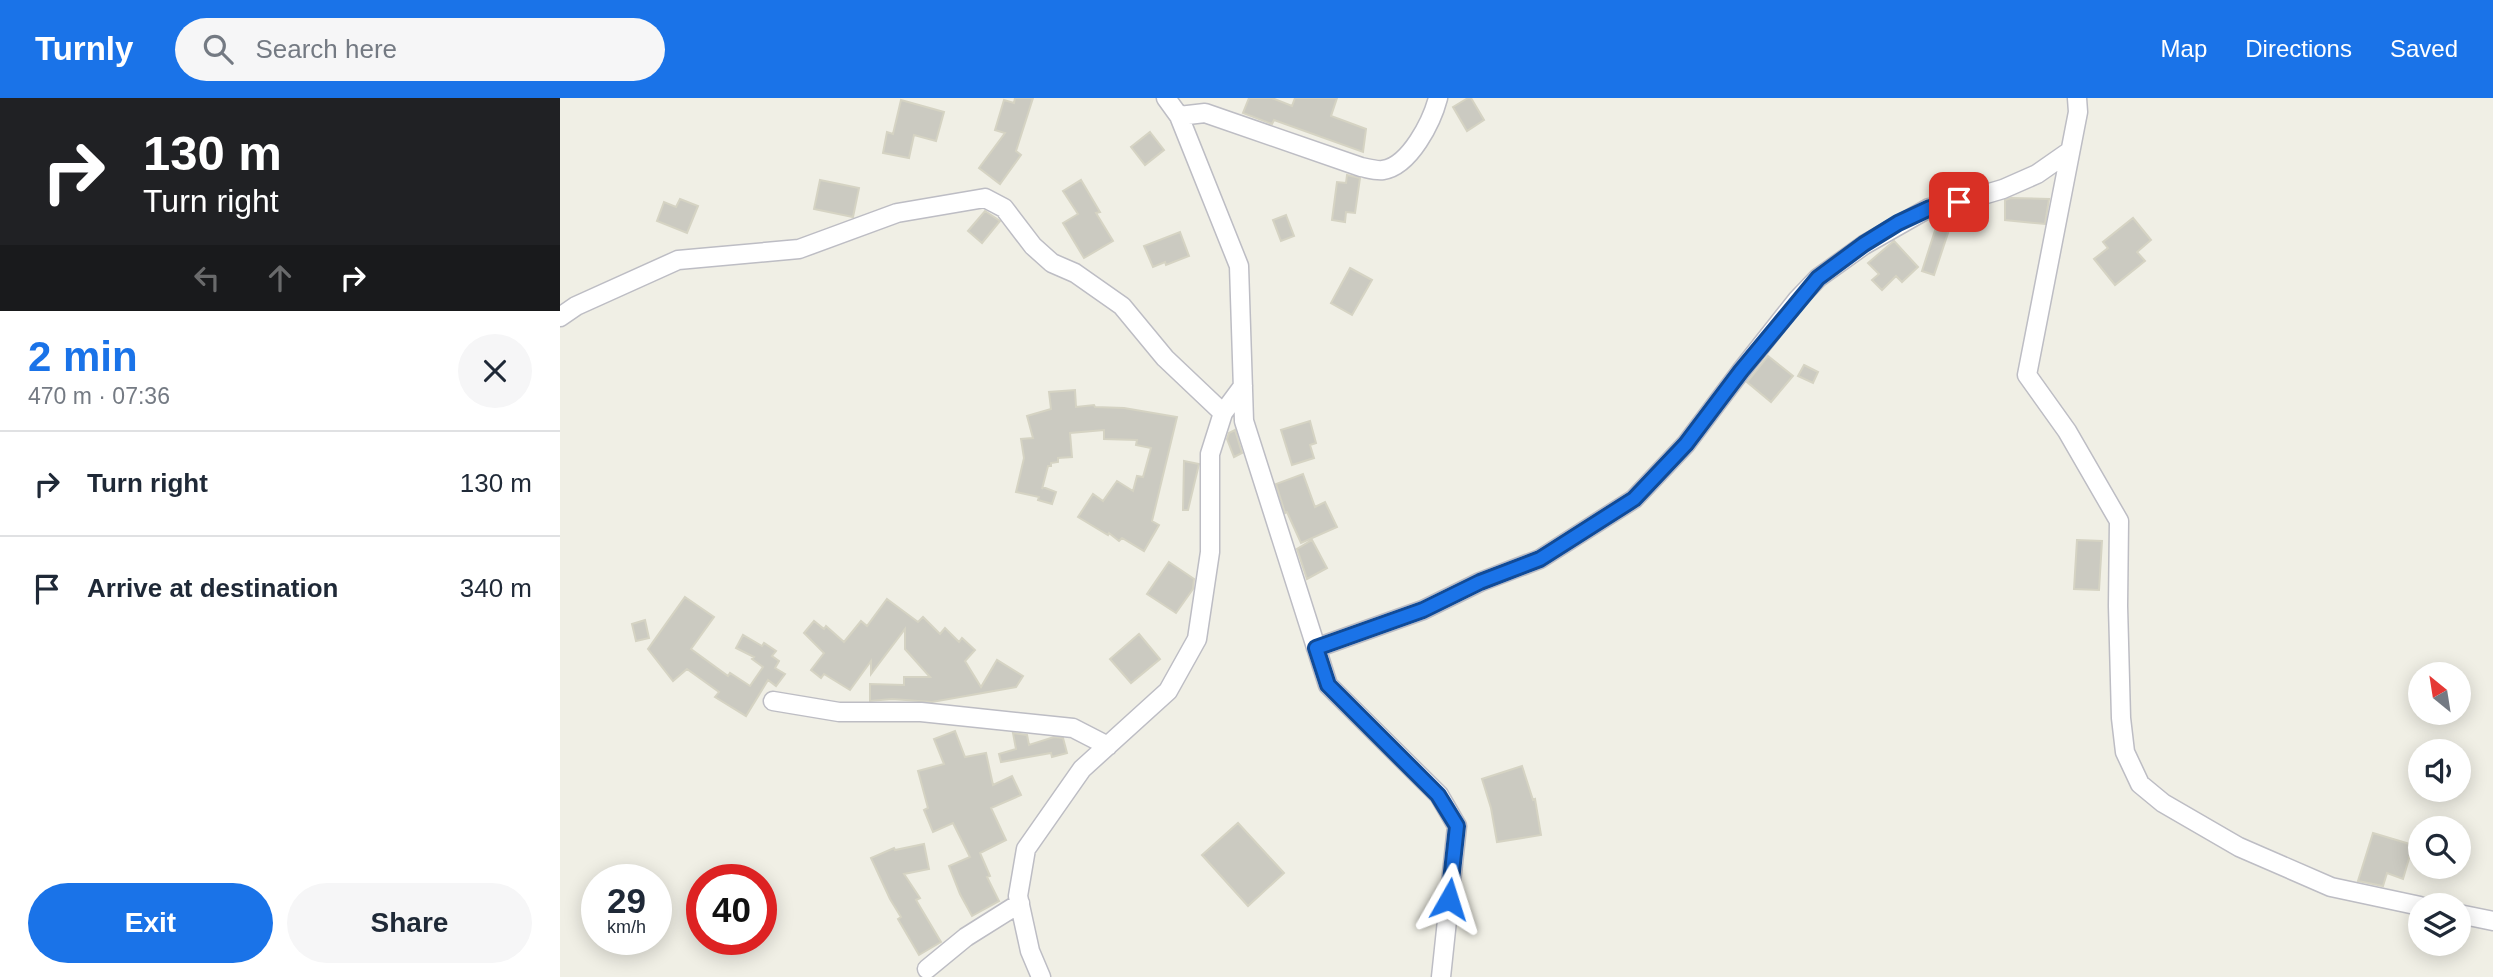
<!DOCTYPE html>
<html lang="en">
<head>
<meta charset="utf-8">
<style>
  :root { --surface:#fff; --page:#f6f6f7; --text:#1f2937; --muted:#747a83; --line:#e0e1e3; --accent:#1a73e8 }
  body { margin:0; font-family:Arial,sans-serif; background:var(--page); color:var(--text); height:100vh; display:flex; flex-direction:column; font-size:26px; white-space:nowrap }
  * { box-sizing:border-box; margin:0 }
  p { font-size:23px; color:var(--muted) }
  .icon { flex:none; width:38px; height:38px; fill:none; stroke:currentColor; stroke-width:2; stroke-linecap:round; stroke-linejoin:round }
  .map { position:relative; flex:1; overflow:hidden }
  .details { display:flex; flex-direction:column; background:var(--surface); width:560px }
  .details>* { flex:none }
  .hud { background:#202124; color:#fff; overflow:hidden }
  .needle { width:46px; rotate:330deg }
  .tools { position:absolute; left:1848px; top:564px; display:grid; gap:14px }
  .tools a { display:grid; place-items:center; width:63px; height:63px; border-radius:50%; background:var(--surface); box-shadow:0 4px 18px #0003; font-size:35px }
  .speed { position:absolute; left:21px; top:766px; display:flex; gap:14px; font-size:35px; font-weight:700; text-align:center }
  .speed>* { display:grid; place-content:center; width:91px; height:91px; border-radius:50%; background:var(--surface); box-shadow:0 4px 18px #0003; line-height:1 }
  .speed small { font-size:18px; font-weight:400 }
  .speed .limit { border:10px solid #d22; background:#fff; color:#111 }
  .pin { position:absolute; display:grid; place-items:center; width:60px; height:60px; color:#fff; margin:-30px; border-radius:14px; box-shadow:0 4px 10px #0006 }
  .me { position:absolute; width:77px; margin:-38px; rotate:6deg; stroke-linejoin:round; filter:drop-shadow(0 0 5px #0008) }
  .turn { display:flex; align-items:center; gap:24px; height:147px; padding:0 28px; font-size:32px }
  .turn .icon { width:91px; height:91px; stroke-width:2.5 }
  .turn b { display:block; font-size:49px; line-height:60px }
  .lanes { display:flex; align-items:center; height:66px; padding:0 28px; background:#0003; justify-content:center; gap:35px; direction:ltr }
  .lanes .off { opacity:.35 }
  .round { display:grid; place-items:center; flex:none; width:74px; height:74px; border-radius:37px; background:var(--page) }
  .head { display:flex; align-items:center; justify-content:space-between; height:119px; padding:0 28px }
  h1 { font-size:42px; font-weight:700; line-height:52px; color:var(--accent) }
  .button { display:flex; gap:14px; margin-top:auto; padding:14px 28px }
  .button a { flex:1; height:80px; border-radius:42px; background:var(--accent); color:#fff; font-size:28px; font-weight:700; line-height:80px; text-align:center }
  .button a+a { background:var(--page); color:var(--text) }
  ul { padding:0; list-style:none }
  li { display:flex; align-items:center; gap:21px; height:105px; padding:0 28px; border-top:2px solid var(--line) }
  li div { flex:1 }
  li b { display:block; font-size:26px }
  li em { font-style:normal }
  header { display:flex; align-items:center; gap:42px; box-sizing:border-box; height:98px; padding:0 35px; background:var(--accent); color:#fff }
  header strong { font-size:33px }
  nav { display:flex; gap:38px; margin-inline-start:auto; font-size:24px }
  .search { width:490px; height:63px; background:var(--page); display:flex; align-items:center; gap:18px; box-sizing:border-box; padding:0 24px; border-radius:38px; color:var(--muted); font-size:26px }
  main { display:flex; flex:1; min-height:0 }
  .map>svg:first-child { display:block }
</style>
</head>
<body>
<header>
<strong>Turnly</strong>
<div class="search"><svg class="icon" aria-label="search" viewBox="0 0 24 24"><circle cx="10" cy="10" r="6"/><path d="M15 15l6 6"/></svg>Search here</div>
<nav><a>Map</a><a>Directions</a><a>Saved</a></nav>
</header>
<main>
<section class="details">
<div class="hud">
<div class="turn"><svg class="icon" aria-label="right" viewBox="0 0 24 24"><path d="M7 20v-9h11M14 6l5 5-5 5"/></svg><div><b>130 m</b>Turn right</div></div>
<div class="lanes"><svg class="icon off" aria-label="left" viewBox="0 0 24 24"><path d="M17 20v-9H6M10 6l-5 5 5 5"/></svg><svg class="icon off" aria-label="ahead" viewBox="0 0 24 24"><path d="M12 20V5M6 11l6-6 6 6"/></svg><svg class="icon" aria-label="right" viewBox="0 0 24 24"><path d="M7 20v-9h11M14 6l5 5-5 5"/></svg></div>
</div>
<div class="head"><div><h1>2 min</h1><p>470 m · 07:36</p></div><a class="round"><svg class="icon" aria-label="close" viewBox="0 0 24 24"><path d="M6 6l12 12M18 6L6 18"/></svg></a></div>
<ul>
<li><svg class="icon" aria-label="right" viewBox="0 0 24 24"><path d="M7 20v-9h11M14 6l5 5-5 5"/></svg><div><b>Turn right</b></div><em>130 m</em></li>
<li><svg class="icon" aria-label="arrive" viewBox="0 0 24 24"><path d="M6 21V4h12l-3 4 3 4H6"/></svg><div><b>Arrive at destination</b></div><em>340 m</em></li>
</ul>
<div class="button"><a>Exit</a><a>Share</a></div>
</section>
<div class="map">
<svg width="1933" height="879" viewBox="0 0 1933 879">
  <rect width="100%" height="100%" fill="#f0efe5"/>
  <path fill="#cbcac1" stroke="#d5d3c3" stroke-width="2" d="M455,0H473L456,53L461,57L440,86L419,70L445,35L435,32L444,2L454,5Z
    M689,0H712L732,8L735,0H777L771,18L806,31L803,54L714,22L712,26L683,15Z
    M908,0H911L924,22L907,33L893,9Z
    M341,2L384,14L376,43L354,37L349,60L323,55L327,34L333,36Z
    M590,34L604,52L585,67L571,49Z
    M787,77L800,80L795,115L786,114L785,124L772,122L777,84L786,85Z
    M260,82L299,90L293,119L254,111Z
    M521,82L540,114L536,115L553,143L524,160L503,125L518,116L503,93Z
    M1451,100L1489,101L1485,126L1445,122V102Z
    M120,101L138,108L127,135L97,123L104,104L116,109Z
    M425,113L440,123L422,145L408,133Z
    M726,117L734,138L721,143L713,122Z
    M1394,117L1374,177L1362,173L1379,120Z
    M1573,120L1591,142L1577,154L1585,163L1555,187L1534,161L1548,150L1543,144Z
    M620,134L629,158L606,167L605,164L593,169L584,148Z
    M1334,143L1358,169L1342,184L1336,178L1322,192L1312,182L1319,176L1308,165Z
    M790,170L812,182L792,217L771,205Z
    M1208,258L1233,278L1211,304L1187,284Z
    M1244,267L1258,274L1253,285L1238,278Z
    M515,292L516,309L534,307L535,309L564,310L617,319L592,423L599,427L584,453L562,440L559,443L549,435L548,437L518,419L533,396L543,403L557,383L573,393L577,378L583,379L591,350L576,347L577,342L544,341V332L510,335L512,359L498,360V364L491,365V368H488L482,391L483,389L496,394L492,406L478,402L479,399L456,394L464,360L461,341L473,340L467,318L491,311L489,294Z
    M750,323L756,345L750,347L754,360L732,367L721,332Z
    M675,332L682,355L674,359L667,341L669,335Z
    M624,363L639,366L628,412H623Z
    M743,376L755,409L765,404L777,429L741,445L727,414L725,415L716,386Z
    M752,442L767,470L747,481L737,451Z
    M1517,442L1542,443L1539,492L1514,491Z
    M609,464L634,481L633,491L616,515L587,496Z
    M125,499L154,519L131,551L168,578L170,575L190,588L203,569L192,561L194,559L176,550L183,537L202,548L204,545L216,553L212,558L219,563L215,570L225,576L216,588L208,582L186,618L155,599L159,594L127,571L113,583L88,551Z
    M327,501L358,524L363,519L380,536L385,530L399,544L402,540L415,552L405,563L421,589L437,562L463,578L456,589L372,604L332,601L310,603V586L344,587V579H370L345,551V531L311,576V563L290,592L264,576L261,580L251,572L264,555L244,535L254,523L264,531L266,528L284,544L301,523L307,528Z
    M85,522L89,540L76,543L72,526Z
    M579,536L600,561L571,585L550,561Z
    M395,633L405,659L426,655L433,687L452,678L461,697L431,710L446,742L420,755L430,778L427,779L439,803L412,818L400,796L389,768L410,759L393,725L373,734L364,712L368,710L358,673L384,666L374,641Z
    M453,635L467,637L469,647L494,639L503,640L507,655L492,659L491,655L441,664L439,656L456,651Z
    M962,668L973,702L975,701L981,737L937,744L931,710L922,681Z
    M678,725L724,775L688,808L642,757Z
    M1813,735L1853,747L1843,781L1827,775L1823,788L1798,783Z
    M364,746L369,771L344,776L360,800L356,802L381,844L359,857L338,821L341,819L330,801L311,760L334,750L335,752Z"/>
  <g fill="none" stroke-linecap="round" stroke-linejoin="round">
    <defs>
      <path id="minor" d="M606,0L619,18L679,168L684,323L768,587L879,697L897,728L881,879
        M1517,0L1518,14L1467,277L1507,333L1559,423L1558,508L1561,620L1565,654L1580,686L1603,705L1679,749L1771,789L1860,808
        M619,18L645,15L801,69C807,70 816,73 823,72C850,68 872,23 878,0
        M0,219L16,208L118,162L239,151L337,115L425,100L444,110L473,148L492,165L515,175L562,208L605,260L663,315
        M756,550L863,512L920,484L980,461L1074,401L1126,346L1181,273L1237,202L1258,180L1304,147L1369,110L1399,104L1443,91L1477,76L1510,53
        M213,603L279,614H361L513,630L548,648
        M1899,816L1933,823
        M367,871L406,839L460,805
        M481,879L470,853L458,798L466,751L522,671L608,593L637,541L650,454V356L663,315L683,288"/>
    </defs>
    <use href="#minor" stroke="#bdbdc4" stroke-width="21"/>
    <use href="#minor" stroke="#fff" stroke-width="18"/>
  </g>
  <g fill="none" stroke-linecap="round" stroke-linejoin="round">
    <defs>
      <path id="route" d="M889,801L897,728L878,697L768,587L756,550L863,512L920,484L980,461L1074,401L1126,346L1181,273L1258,180L1304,146L1338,125L1370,110L1399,104"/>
    </defs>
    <use href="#route" stroke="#114b97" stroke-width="18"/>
    <use href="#route" stroke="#1a73e8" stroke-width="12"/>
  </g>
</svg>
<div class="tools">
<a><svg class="needle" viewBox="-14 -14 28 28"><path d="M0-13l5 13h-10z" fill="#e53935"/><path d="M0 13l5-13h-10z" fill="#747a83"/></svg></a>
<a><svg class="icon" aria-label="sound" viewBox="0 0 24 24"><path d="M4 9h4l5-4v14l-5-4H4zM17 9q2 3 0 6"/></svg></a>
<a><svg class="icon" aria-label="search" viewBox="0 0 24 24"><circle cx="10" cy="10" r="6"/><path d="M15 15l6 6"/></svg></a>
<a><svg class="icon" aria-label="layers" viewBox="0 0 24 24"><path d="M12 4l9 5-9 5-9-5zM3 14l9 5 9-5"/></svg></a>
</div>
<div class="speed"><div>29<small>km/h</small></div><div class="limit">40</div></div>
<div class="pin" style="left:1399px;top:104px;background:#d93025"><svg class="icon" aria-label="arrive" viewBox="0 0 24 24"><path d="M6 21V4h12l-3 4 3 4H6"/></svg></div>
<svg class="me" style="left:889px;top:801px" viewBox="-20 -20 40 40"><path d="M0-17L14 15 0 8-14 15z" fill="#1a73e8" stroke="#fff" stroke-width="4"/></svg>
</div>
</main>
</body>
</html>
